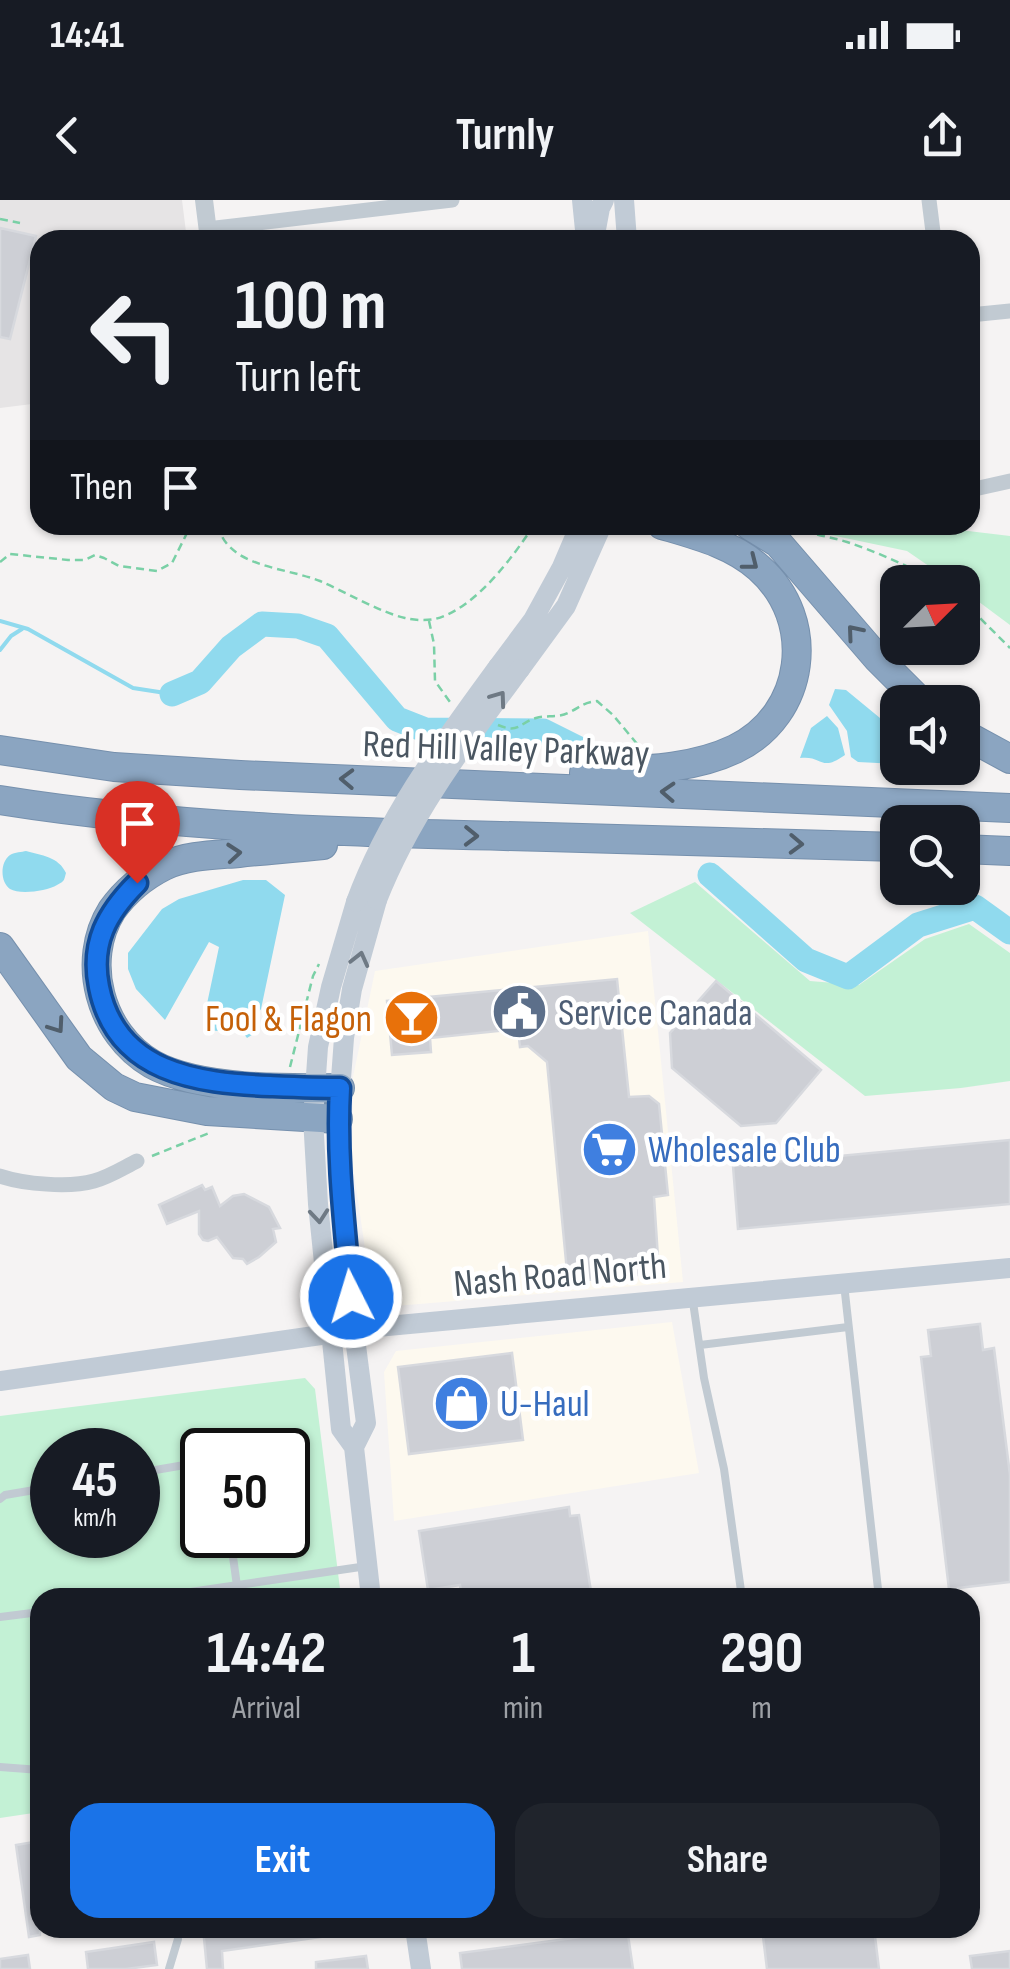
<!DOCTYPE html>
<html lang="en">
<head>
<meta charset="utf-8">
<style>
  :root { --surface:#171b24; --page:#20242c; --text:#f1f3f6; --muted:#9ea1a6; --accent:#1a73e8 }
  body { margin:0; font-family:"Sofia Sans Condensed",sans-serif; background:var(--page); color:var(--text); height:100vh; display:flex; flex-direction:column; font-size:38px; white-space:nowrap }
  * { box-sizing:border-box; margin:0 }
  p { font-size:32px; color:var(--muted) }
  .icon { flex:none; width:55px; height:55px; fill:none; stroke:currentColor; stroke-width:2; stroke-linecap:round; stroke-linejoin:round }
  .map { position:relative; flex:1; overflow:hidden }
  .details { position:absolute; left:30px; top:1388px; width:950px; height:350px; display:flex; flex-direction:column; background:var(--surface); border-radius:30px; box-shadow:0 2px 8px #0004 }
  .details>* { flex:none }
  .hud { position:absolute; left:30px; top:30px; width:950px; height:305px; border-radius:30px; box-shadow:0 2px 8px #0004; background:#171b24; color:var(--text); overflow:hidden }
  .needle { width:65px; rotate:66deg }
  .tools { position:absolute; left:880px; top:365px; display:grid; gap:20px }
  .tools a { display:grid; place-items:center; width:100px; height:100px; border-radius:20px; background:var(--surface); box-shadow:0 2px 8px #0004; font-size:50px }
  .speed { position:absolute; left:30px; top:1228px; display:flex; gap:20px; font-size:50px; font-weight:700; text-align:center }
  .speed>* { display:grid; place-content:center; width:130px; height:130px; border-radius:50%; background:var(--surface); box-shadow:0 2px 8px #0004; line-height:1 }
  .speed small { font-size:25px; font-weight:400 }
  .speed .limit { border:5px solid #111; border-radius:15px; background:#fff; color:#111 }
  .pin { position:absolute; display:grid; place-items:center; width:85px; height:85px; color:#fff; margin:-102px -42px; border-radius:50% 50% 50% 0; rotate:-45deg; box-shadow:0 0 10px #0007 }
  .pin .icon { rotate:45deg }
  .me { position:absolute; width:110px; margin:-55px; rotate:355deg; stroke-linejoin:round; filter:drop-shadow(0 0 8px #0008) }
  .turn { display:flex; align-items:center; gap:35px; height:210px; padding:0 40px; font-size:45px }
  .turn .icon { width:130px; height:130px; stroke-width:2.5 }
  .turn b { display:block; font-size:70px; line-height:85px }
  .then { display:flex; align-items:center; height:95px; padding:0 40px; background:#0003; gap:20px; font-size:38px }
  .eta { display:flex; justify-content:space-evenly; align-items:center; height:170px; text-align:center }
  .eta b { font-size:60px; font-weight:700; line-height:70px }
  .button { display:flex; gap:20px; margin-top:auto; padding:20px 40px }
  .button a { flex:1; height:115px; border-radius:30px; background:var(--accent); color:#fff; font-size:40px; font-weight:700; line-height:115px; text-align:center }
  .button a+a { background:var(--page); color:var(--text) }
  .status { display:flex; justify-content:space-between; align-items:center; height:70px; padding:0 50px; background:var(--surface); direction:ltr }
  .status svg { height:28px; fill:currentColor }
  header { display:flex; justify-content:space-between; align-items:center; height:130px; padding:0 40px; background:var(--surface); font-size:45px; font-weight:700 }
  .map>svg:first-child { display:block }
</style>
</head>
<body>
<div class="status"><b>14:41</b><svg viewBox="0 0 49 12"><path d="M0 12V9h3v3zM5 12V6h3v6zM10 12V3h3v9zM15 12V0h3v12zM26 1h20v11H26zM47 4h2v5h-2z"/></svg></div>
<header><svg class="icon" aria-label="back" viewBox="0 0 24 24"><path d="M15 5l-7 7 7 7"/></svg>Turnly<svg class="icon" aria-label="share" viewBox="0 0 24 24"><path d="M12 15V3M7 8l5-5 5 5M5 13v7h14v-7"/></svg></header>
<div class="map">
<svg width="1010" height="1769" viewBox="0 0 1010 1769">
  <rect width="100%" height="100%" fill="#f5f3f3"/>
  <path fill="#fdf9ef" d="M648,731L683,1082L395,1106L371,1089L352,960L353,877L375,771Z
    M672,1122L699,1273L394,1321L384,1172L396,1151Z"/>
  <path fill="#e6e4e5" d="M0,0H182L187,40H40V203L0,208Z"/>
  <path fill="#c3f1d5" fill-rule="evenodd" d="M801,325H918L1010,336V425L963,390L962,382H952L907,351L807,330Z
    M695,682L810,781L859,785L925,739L969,724L1010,753V881L961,888L865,896L630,713Z
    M305,1178L315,1189L341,1397L40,1398V1612L0,1618V1216ZM52,1250H138V1335H52ZM202,1250H288V1335H202Z"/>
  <path fill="#90daee" d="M835,489L846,490L897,532V564L858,562L851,557L847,531L829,505Z
    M827,516L838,528L845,555C820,573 823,555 800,558L811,528Z
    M26,651C41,655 59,657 66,673C64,680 65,681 57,685C47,691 20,695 10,689C0,682 0,662 10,655C15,652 22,652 26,651Z
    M243,680H266L285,695L261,809L249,825L255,833L247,838L240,829L227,832L208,830L204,818L219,747L209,742L165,820L136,789L128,769V753L162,709L179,699Z"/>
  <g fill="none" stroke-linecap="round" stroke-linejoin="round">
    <path stroke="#90daee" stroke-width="4" d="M0,421L28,429L133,488L172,494
      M0,450L11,436L22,429"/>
    <path stroke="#90daee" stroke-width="25" d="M172,494L200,482L231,447L262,424L298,426L327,436L397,519L425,530L543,531L585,552
      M710,675L806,760L848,777L918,725L975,707L1010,732"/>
  </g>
  <path fill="#cdcfd5" stroke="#d7d9de" stroke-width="2.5" d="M0,28L36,36L10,139L0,137Z
    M617,779L629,897L649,896L659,904L668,995L654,997L659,1073L568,1082L547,862L528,846L520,847L518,829L430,838L431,852L392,855L387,801Z
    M716,781L821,870L776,923L741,926L672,868L670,833Z
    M1010,940V1004L738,1029L733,966Z
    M202,985L205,990L212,987L220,1006L233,996L244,994L269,1007L280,1028L273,1029L276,1042L259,1057L247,1064L243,1059L233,1058L217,1037L208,1041L203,1040L199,1034V1011L167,1024L159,1005Z
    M980,1124L983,1150L994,1148L1010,1275V1382L949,1389L921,1157L931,1156L928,1130Z
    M512,1153L523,1240L409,1254L398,1167Z
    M569,1307L570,1316L579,1315L592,1398H462L460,1385L428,1390L419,1331Z
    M34,1642L40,1689V1735L29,1737L16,1645Z
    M203,1728H342V1734L222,1751L223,1769H207Z
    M579,1728H627L633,1769H462L460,1753L581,1737Z
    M762,1728H874L879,1769H767Z
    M154,1742L157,1765L126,1769H88L86,1752Z
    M1010,1751V1769H972L970,1756Z
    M28,1755L30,1769H0V1759Z
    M366,1756L368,1769H316V1762Z"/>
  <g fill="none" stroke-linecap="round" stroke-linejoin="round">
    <defs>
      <path id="motorway" d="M749,325L778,343L878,459L921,502
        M962,533L1010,559
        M0,550L114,567L240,575L1010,608
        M584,573C634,570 689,571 735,549C806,515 818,420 759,368C732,344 696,335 662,325
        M0,600C182,629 363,633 547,637C664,640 781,644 898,647
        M323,645C295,648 267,650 239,653C215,655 187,655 164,666C144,676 125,692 112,710C80,761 100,834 152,864C198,890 287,889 340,888
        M962,649L1010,651
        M0,747L79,858L114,887L135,897L207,911L338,919"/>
    </defs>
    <use href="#motorway" stroke="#7690ad" stroke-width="30"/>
    <path stroke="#7ad0a6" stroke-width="2.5" stroke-dasharray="8 5" stroke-linecap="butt" d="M0,19L20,23
      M218,325C221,339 228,347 240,355C264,369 294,371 320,381C346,392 379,412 405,418C414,420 426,421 435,419C475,409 513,357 534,325
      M793,325C810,335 828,336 847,342C877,352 909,366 936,382
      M0,362L10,354L68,360H85L95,355L104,358L119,366L157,371L172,363L188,331L195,325
      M962,400L1010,448
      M429,421L434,444L435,481L450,502
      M498,525C519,534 519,523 536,518C546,515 558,518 568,513C581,507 582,503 597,501L613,515L638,545
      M290,867L313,776L319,764
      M152,956L209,933"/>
    <path stroke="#c1cad2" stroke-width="8" d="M844,1084L879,1398
      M693,1102L704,1178L724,1269L742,1398
      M700,1145L848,1127
      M138,1273L202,1262
      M0,1299L5,1295L52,1287
      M230,1335L237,1386
      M150,1398L367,1366
      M0,1417L40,1412
      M0,1567L40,1570
      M169,1769L178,1739L177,1728"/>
    <path stroke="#c1cad2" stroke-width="15" d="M929,0L934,40
      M207,29L452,0
      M970,115L1010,111
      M970,290L1010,281
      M0,976C24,984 69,988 94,981C109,977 123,968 137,961"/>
    <path stroke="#c1cad2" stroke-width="18" d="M204,0L209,40"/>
    <path stroke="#c1cbd6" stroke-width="20" d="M582,0L586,40
      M624,0L627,40
      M594,40L600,8L604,0
      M498,467L533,420L562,367L580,325
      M520,469L566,406L602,325
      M356,702L331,787L318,847L313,918L318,1004L341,1229L354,1247L371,1398
      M0,1181L377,1127L1010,1068
      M354,1247L366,1223L354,1130L340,964L338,919L344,838L352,789L377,700
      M415,1728L421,1769"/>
    <use href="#motorway" stroke="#8ba5c1" stroke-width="28"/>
    <path stroke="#c1cbd6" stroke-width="20" d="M377,700C410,615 466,542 520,469
      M356,702C388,615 444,541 498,467"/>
  </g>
  <defs><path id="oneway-chevron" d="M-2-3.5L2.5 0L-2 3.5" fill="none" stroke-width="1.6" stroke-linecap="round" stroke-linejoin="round" transform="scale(2.5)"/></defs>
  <g stroke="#505e6b">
    <use href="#oneway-chevron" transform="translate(751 363) rotate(38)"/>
    <use href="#oneway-chevron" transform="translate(854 432) rotate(-130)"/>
    <use href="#oneway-chevron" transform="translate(347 579) rotate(-178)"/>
    <use href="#oneway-chevron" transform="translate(668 592) rotate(-177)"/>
    <use href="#oneway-chevron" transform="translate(471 636) rotate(1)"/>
    <use href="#oneway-chevron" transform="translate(796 644) rotate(2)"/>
    <use href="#oneway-chevron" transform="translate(234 653) rotate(-5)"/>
    <use href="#oneway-chevron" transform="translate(57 826) rotate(55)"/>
  </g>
  <g stroke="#6e7984">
    <use href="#oneway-chevron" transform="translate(499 498) rotate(-54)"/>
    <use href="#oneway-chevron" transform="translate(360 759) rotate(-76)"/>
    <use href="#oneway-chevron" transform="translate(319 1016) rotate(85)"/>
  </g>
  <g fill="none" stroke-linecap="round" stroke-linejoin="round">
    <defs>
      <path id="route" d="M137,683C107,713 90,743 99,787C116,873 197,883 270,886C294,887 317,888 340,888C336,958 345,1028 351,1097"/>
    </defs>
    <use href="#route" stroke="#114b97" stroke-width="25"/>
    <use href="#route" stroke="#1a73e8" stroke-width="18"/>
  </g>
  <defs>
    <symbol id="civic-disc" viewBox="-11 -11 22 22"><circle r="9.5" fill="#5c6f8a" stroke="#fff"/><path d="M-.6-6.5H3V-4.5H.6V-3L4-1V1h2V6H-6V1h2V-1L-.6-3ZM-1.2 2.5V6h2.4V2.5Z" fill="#fff"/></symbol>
    <symbol id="bar-disc" viewBox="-11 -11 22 22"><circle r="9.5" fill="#e8710a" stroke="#fff"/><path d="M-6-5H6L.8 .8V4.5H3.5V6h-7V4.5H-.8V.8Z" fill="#fff"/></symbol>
    <symbol id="supermarket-disc" viewBox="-11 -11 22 22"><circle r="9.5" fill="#3f7fe0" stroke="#fff"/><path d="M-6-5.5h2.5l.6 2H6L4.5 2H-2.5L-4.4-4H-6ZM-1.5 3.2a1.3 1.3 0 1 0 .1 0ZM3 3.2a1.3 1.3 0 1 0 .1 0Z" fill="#fff"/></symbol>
    <symbol id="shop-disc" viewBox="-11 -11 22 22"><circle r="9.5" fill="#3f7fe0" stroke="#fff"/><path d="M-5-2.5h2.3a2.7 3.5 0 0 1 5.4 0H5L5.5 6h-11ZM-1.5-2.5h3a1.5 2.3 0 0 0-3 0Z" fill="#fff"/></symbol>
  </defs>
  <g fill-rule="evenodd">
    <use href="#civic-disc" x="488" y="780" width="63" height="63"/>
    <use href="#bar-disc" x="380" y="786" width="63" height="63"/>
    <use href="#supermarket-disc" x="578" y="918" width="63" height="63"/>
    <use href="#shop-disc" x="430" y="1172" width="63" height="63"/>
  </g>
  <g text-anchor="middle" stroke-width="9" stroke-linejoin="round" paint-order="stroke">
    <g font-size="38" fill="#4a5661" stroke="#fff">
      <text transform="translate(506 548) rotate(2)" y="13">Red Hill Valley Parkway</text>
      <text transform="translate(560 1074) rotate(-5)" y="13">Nash Road North</text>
    </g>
    <g font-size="38" fill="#4e5e75" stroke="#fff" text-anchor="start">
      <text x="558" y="825">Service Canada</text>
    </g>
    <g font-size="38" fill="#c56008" stroke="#fff" text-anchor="end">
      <text x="372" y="831">Fool &amp; Flagon</text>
    </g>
    <g font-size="38" fill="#366cbe" stroke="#fff" text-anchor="start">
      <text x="648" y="962">Wholesale Club</text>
      <text x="500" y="1216">U-Haul</text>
    </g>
  </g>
</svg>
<div class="tools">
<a><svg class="needle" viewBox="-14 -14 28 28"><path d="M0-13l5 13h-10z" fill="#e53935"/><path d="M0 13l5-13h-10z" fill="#9ea1a6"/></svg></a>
<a><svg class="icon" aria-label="sound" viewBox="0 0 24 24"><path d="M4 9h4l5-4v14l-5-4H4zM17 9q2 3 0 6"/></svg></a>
<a><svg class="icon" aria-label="search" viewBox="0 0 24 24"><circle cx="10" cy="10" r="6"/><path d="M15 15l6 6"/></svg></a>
</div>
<div class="speed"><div>45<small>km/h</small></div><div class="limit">50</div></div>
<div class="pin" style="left:137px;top:683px;background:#d93025"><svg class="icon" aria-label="arrive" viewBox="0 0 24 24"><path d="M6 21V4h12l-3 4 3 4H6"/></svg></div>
<svg class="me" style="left:351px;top:1097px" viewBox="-20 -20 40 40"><circle r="17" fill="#1a73e8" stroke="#fff" stroke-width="3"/><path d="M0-11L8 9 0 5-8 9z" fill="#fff"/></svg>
<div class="hud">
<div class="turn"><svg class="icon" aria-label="left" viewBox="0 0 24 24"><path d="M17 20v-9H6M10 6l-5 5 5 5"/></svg><div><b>100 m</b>Turn left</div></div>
<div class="then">Then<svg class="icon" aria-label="arrive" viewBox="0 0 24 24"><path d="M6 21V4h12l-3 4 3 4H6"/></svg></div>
</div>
<section class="details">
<div class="eta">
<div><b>14:42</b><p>Arrival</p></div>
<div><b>1</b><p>min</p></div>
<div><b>290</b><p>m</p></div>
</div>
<div class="button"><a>Exit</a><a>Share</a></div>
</section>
</div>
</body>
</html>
